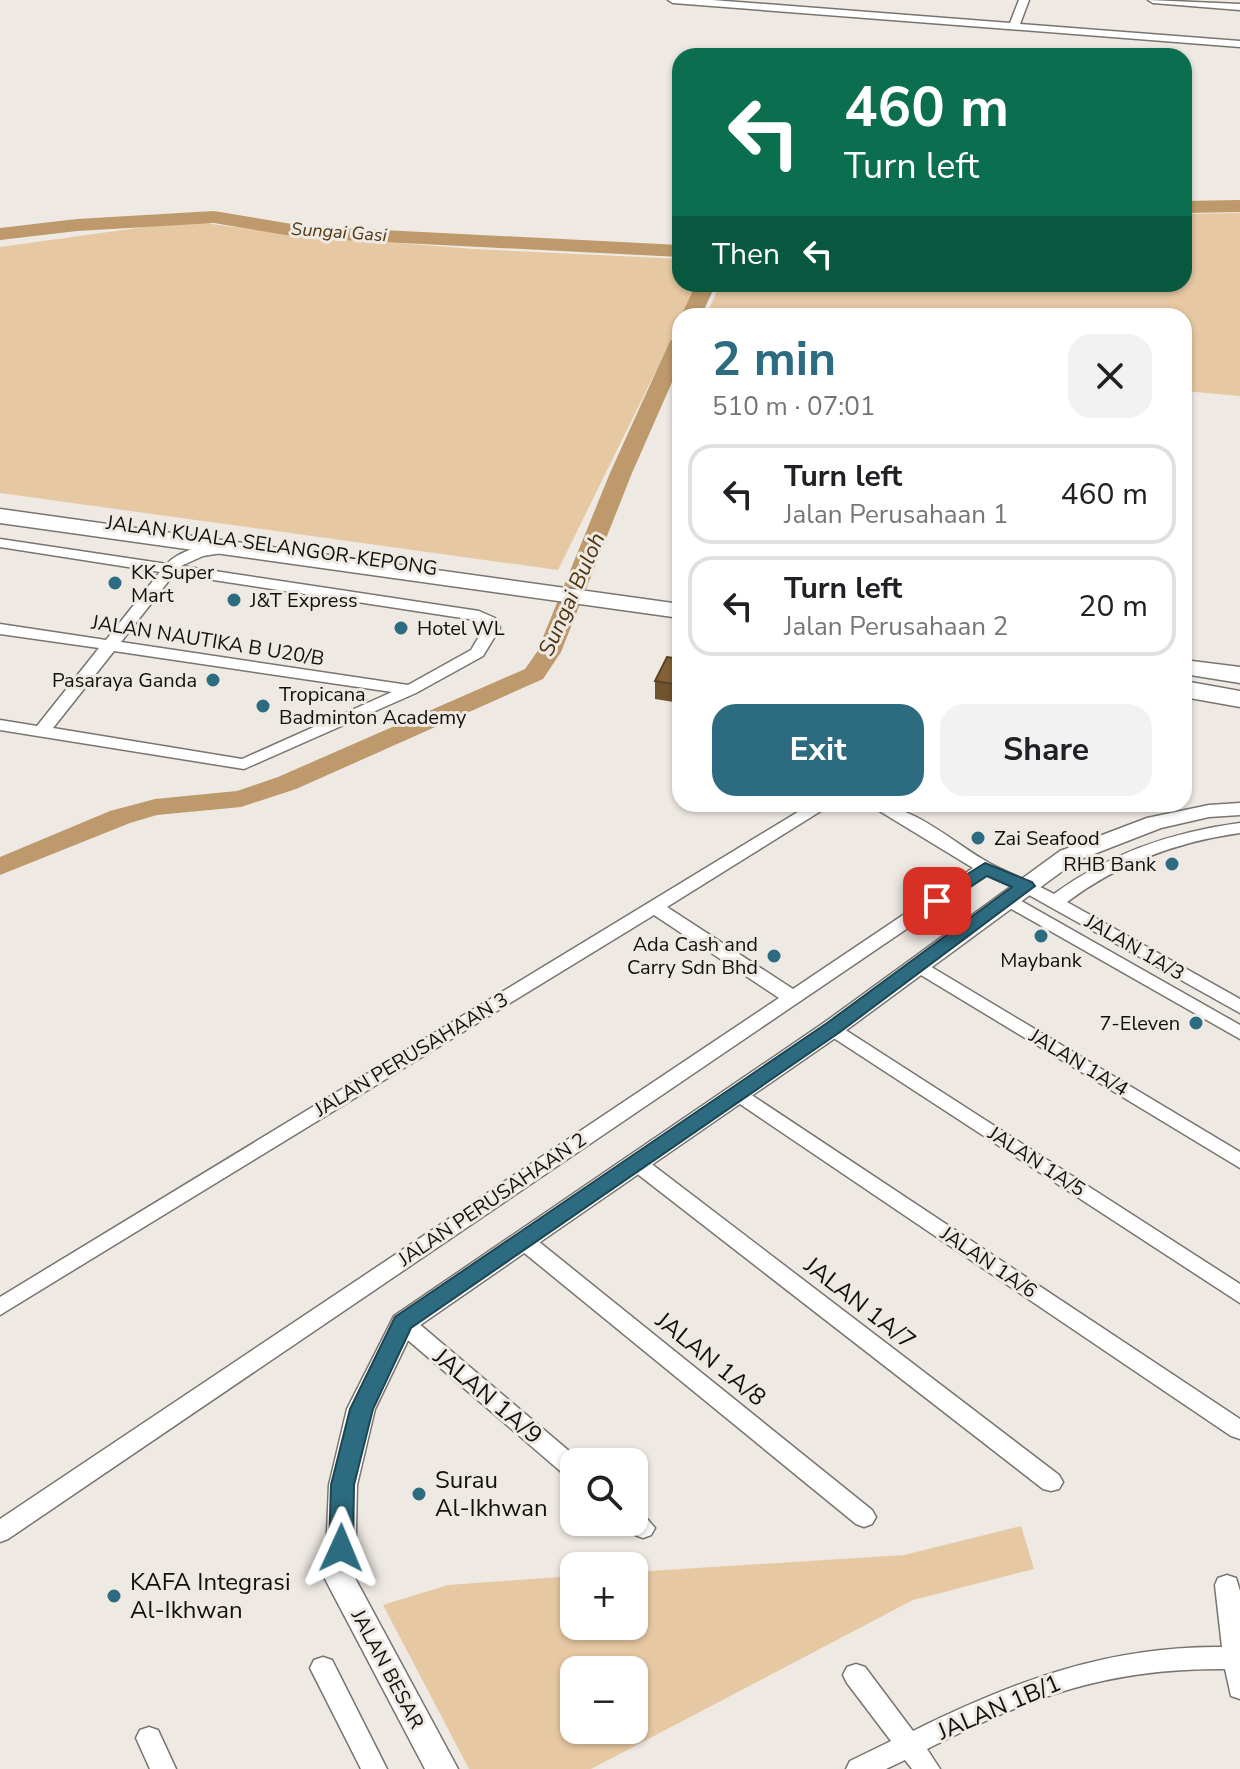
<!DOCTYPE html>
<html lang="en">
<head>
<meta charset="utf-8">
<style>
  :root { --surface:#fff; --page:#f2f2f2; --text:#202124; --muted:#757577; --line:#e0e0e0; --accent:#2c6b80 }
  body { margin:0; font-family:"Nunito Sans",sans-serif; background:var(--page); color:var(--text); height:100vh; display:flex; flex-direction:column; font-size:30px; white-space:nowrap }
  * { box-sizing:border-box; margin:0 }
  p { font-size:26px; color:var(--muted) }
  .icon { flex:none; width:44px; height:44px; fill:none; stroke:currentColor; stroke-width:2; stroke-linecap:round; stroke-linejoin:round }
  .map { position:relative; flex:1; overflow:hidden }
  .sheet { position:absolute; left:672px; top:308px; width:520px; height:504px; display:flex; flex-direction:column; background:var(--surface); border-radius:24px; box-shadow:0 2px 6px #0004 }
  .sheet>* { flex:none }
  .hud { position:absolute; left:672px; top:48px; width:520px; height:244px; border-radius:24px; box-shadow:0 2px 6px #0004; background:#0b6e4f; color:#fff; overflow:hidden }
  .tools { position:absolute; left:560px; top:1448px; display:grid; gap:16px }
  .tools a { display:grid; place-items:center; width:88px; height:88px; border-radius:16px; background:var(--surface); box-shadow:0 2px 6px #0004; font-size:40px }
  .pin { position:absolute; display:grid; place-items:center; width:68px; height:68px; color:#fff; margin:-34px; border-radius:16px; box-shadow:0 4px 12px #0006 }
  .me { position:absolute; width:88px; margin:-44px; rotate:1deg; stroke-linejoin:round; filter:drop-shadow(0 0 6px #0008) }
  .turn { display:flex; align-items:center; gap:28px; height:168px; padding:0 40px; font-size:36px }
  .turn .icon { width:104px; height:104px; stroke-width:2.5 }
  .turn b { display:block; font-size:56px; line-height:68px }
  .then { display:flex; align-items:center; height:76px; padding:0 40px; background:#0003; gap:16px; font-size:30px }
  .round { display:grid; place-items:center; flex:none; width:84px; height:84px; border-radius:24px; background:var(--page) }
  .headline { display:flex; align-items:center; justify-content:space-between; height:136px; padding:0 40px }
  h1 { font-size:48px; font-weight:700; line-height:60px; color:var(--accent) }
  .action { display:flex; gap:16px; margin-top:auto; padding:16px 40px }
  .action a { flex:1; height:92px; border-radius:24px; background:var(--accent); color:#fff; font-size:32px; font-weight:700; line-height:92px; text-align:center }
  .action a+a { background:var(--page); color:var(--text) }
  ul { padding:0; list-style:none }
  li { display:flex; align-items:center; gap:24px; height:100px; margin:0 16px 12px; padding:0 24px; border:4px solid var(--line); border-radius:24px }
  li div { flex:1 }
  li b { display:block; font-size:30px }
  li em { font-style:normal }
  .map>svg:first-child { display:block }
</style>
</head>
<body>
<div class="map">
<svg width="1240" height="1769" viewBox="0 0 1240 1769">
  <rect width="100%" height="100%" fill="#eee9e3"/>
  <path fill="#e6c8a3" fill-rule="evenodd" d="M1240,213V396L1184,391V316H706L720,284H1184V214Z
    M188,221L296,235L474,249L680,259V284H699L683,316H680V322L558,570L0,493V247Z
    M1021,1526L1034,1569L913,1600L591,1769H469L383,1605L448,1585L574,1576V1626H634V1572L904,1555ZM574,1670H634V1730H574Z"/>
  <g fill="none" stroke-linecap="round" stroke-linejoin="round">
    <path fill="#bd996b" fill-rule="evenodd" d="M1240,200V212L1184,213V201Z
      M214,211L304,226L680,245V257L304,238L214,223L77,231L0,240V228L77,219Z
      M696,284H716L701,316H681Z
      M680,335V364L632,473L561,652L543,679L296,789L241,807L157,815L130,823L0,875V857L110,811L155,799L237,791L278,777L525,669L537,652L610,473L670,341Z"/>
    <defs>
      <path id="minor" d="M668,0H712L1010,23L1019,0H1029L1020,24L1240,41V47L673,3Z
        M1148,0L1240,4V10L1153,3Z
        M0,539L167,564C178,551 216,538 230,549L228,552L203,556L181,566L479,611L495,618L500,628L483,656L416,693L244,769L0,730V720L37,726L99,648L0,634V624L106,640L160,572L0,547ZM174,574L475,620L484,628L471,650L408,685L121,642ZM114,651L392,692L242,759L53,728Z
        M811,804H832L667,907L793,989L973,868L868,804C915,804 952,843 991,864C1012,875 1034,883 1054,894C1110,853 1172,832 1240,823V833C1176,842 1119,863 1067,902L1240,999V1013L1020,890L986,875L8,1539L0,1542V1519L779,998L654,915L0,1315V1297Z
        M1007,893L1240,1025V1039L1001,903L998,899L1001,895Z
        M918,959L1240,1152V1168L911,969L909,965Z
        M833,1022L1240,1284V1303L826,1033L823,1028Z
        M738,1086L1240,1419V1439L1231,1436L731,1098L728,1093L731,1088Z
        M638,1157L645,1159L1059,1475L1063,1482L1059,1489L1051,1491L1043,1489L631,1169L628,1164L631,1159Z
        M525,1234L533,1237L872,1510L876,1517L872,1524L864,1527L856,1524L517,1247L514,1242L517,1237Z
        M403,1315L411,1317L582,1462H574V1478L566,1476L395,1329L392,1323L395,1317Z
        M634,1510L642,1513L655,1528L651,1535L643,1538L635,1535L623,1522H634Z
        M1227,1575L1236,1578L1240,1591V1699L1231,1696L1225,1669C1106,1668 1031,1697 927,1749L940,1769H912L905,1760L886,1769H846L850,1761L891,1741L847,1683L843,1675L847,1667L856,1664L865,1667L913,1731C1015,1681 1107,1646 1222,1647L1215,1585L1218,1578Z
        M323,1657L332,1660L387,1769H361L310,1668L314,1660Z
        M149,1727L158,1730L176,1769H150L136,1738L140,1730Z"/>
      <path id="tertiary" d="M1240,803V815L1209,817L1161,828L1076,861L841,1034L413,1330L375,1409L357,1485L355,1578L458,1769H425L325,1579L329,1485L347,1409L394,1316L825,1022L1060,851L1147,818L1209,805Z"/>
      <path id="trunk" d="M0,509L680,604V618L0,523Z
        M1184,660L1240,667V683L1184,674Z
        M1184,681L1240,691V707L1184,697Z"/>
    </defs>
    <use href="#minor" stroke="#79746f" stroke-width="3"/>
    <use href="#tertiary" stroke="#79746f" stroke-width="3"/>
    <use href="#trunk" stroke="#79746f" stroke-width="3"/>
    <use href="#minor" fill="#fff" fill-rule="evenodd"/>
    <use href="#tertiary" fill="#fff" fill-rule="evenodd"/>
    <use href="#trunk" fill="#fff" fill-rule="evenodd"/>
  </g>
  <path fill="#71542e" d="M680,659V703L655,699V681Z"/>
  <path fill="#836235" stroke="#5c4525" stroke-width="2" d="M667,657L680,659V685L655,681Z"/>
  <path fill="#2c6b80" stroke="#1d4653" stroke-width="2" d="M985,863L1032,882L1035,886L840,1032L411,1328L373,1409L354,1485L353,1548L350,1555L341,1558L332,1555L329,1548L331,1485L350,1409L395,1317L827,1023L1012,887L987,876L943,905H931L928,901L931,897Z"/>
  <g fill="#2c6b80" stroke="#eee9e3" stroke-width="3">
    <circle cx="115" cy="583" r="8"/>
    <circle cx="234" cy="600" r="8"/>
    <circle cx="401" cy="628" r="8"/>
    <circle cx="213" cy="680" r="8"/>
    <circle cx="263" cy="706" r="8"/>
    <circle cx="978" cy="838" r="8"/>
    <circle cx="1172" cy="864" r="8"/>
    <circle cx="1041" cy="936" r="8"/>
    <circle cx="774" cy="956" r="8"/>
    <circle cx="1196" cy="1023" r="8"/>
    <circle cx="419" cy="1494" r="8"/>
    <circle cx="114" cy="1596" r="8"/>
  </g>
  <g text-anchor="middle" stroke-width="6" stroke-linejoin="round" paint-order="stroke">
    <g font-size="18" font-style="italic" fill="#4f3510" stroke="#eee9e3">
      <text transform="translate(339 232) rotate(4)" y="6">Sungai Gasi</text>
    </g>
    <g font-size="20" fill="#12100e" stroke="#eee9e3">
      <text transform="translate(272 545) rotate(8)" y="7">JALAN KUALA SELANGOR-KEPONG</text>
      <text transform="translate(208 640) rotate(9)" y="7">JALAN NAUTIKA B U20/B</text>
      <text transform="translate(1135 947) rotate(30)" y="7">JALAN 1A/3</text>
      <text transform="translate(411 1054) rotate(-31)" y="7">JALAN PERUSAHAAN 3</text>
      <text transform="translate(1079 1062) rotate(31)" y="7">JALAN 1A/4</text>
      <text transform="translate(1037 1161) rotate(33)" y="7">JALAN 1A/5</text>
      <text transform="translate(492 1199) rotate(-34)" y="7">JALAN PERUSAHAAN 2</text>
      <text transform="translate(989 1262) rotate(34)" y="7">JALAN 1A/6</text>
      <text transform="translate(388 1669) rotate(62)" y="7">JALAN BESAR</text>
    </g>
    <g font-size="20" fill="#12100e" stroke="#eee9e3" text-anchor="start">
      <text x="131" y="579">KK Super<tspan x="131" dy="23">Mart</tspan></text>
      <text x="250" y="607">J&amp;T Express</text>
      <text x="417" y="635">Hotel WL</text>
      <text x="197" y="687" text-anchor="end">Pasaraya Ganda</text>
      <text x="279" y="701">Tropicana<tspan x="279" dy="23">Badminton Academy</tspan></text>
      <text x="994" y="845">Zai Seafood</text>
      <text x="1156" y="871" text-anchor="end">RHB Bank</text>
      <text x="758" y="951" text-anchor="end">Ada Cash and<tspan x="758" dy="23">Carry Sdn Bhd</tspan></text>
      <text x="1041" y="967" text-anchor="middle">Maybank</text>
      <text x="1180" y="1030" text-anchor="end">7-Eleven</text>
    </g>
    <g font-size="22" font-style="italic" fill="#4f3510" stroke="#eee9e3">
      <text transform="translate(571 594) rotate(-66)" y="8">Sungai Buloh</text>
    </g>
    <g font-size="24" fill="#12100e" stroke="#eee9e3">
      <text transform="translate(860 1303) rotate(38)" y="8">JALAN 1A/7</text>
      <text transform="translate(711 1359) rotate(39)" y="8">JALAN 1A/8</text>
      <text transform="translate(488 1396) rotate(40)" y="8">JALAN 1A/9</text>
      <text transform="translate(999 1707) rotate(-23)" y="8">JALAN 1B/1</text>
    </g>
    <g font-size="24" fill="#12100e" stroke="#eee9e3" text-anchor="start">
      <text x="435" y="1488">Surau<tspan x="435" dy="28">Al-Ikhwan</tspan></text>
      <text x="130" y="1590">KAFA Integrasi<tspan x="130" dy="28">Al-Ikhwan</tspan></text>
    </g>
  </g>
</svg>
<div class="tools">
<a><svg class="icon" aria-label="search" viewBox="0 0 24 24"><circle cx="10" cy="10" r="6"/><path d="M15 15l6 6"/></svg></a>
<a>+</a>
<a>−</a>
</div>
<div class="pin" style="left:937px;top:901px;background:#d93025"><svg class="icon" aria-label="arrive" viewBox="0 0 24 24"><path d="M6 21V4h12l-3 4 3 4H6"/></svg></div>
<svg class="me" style="left:341px;top:1548px" viewBox="-20 -20 40 40"><path d="M0-17L14 15 0 8-14 15z" fill="#2c6b80" stroke="#fff" stroke-width="4"/></svg>
<div class="hud">
<div class="turn"><svg class="icon" aria-label="left" viewBox="0 0 24 24"><path d="M17 20v-9H6M10 6l-5 5 5 5"/></svg><div><b>460 m</b>Turn left</div></div>
<div class="then">Then<svg class="icon" aria-label="left" viewBox="0 0 24 24"><path d="M17 20v-9H6M10 6l-5 5 5 5"/></svg></div>
</div>
<section class="sheet">
<div class="headline"><div><h1>2 min</h1><p>510 m · 07:01</p></div><a class="round"><svg class="icon" aria-label="close" viewBox="0 0 24 24"><path d="M6 6l12 12M18 6L6 18"/></svg></a></div>
<ul>
<li><svg class="icon" aria-label="left" viewBox="0 0 24 24"><path d="M17 20v-9H6M10 6l-5 5 5 5"/></svg><div><b>Turn left</b><p>Jalan Perusahaan 1</p></div><em>460 m</em></li>
<li><svg class="icon" aria-label="left" viewBox="0 0 24 24"><path d="M17 20v-9H6M10 6l-5 5 5 5"/></svg><div><b>Turn left</b><p>Jalan Perusahaan 2</p></div><em>20 m</em></li>
</ul>
<div class="action"><a>Exit</a><a>Share</a></div>
</section>
</div>
</body>
</html>
